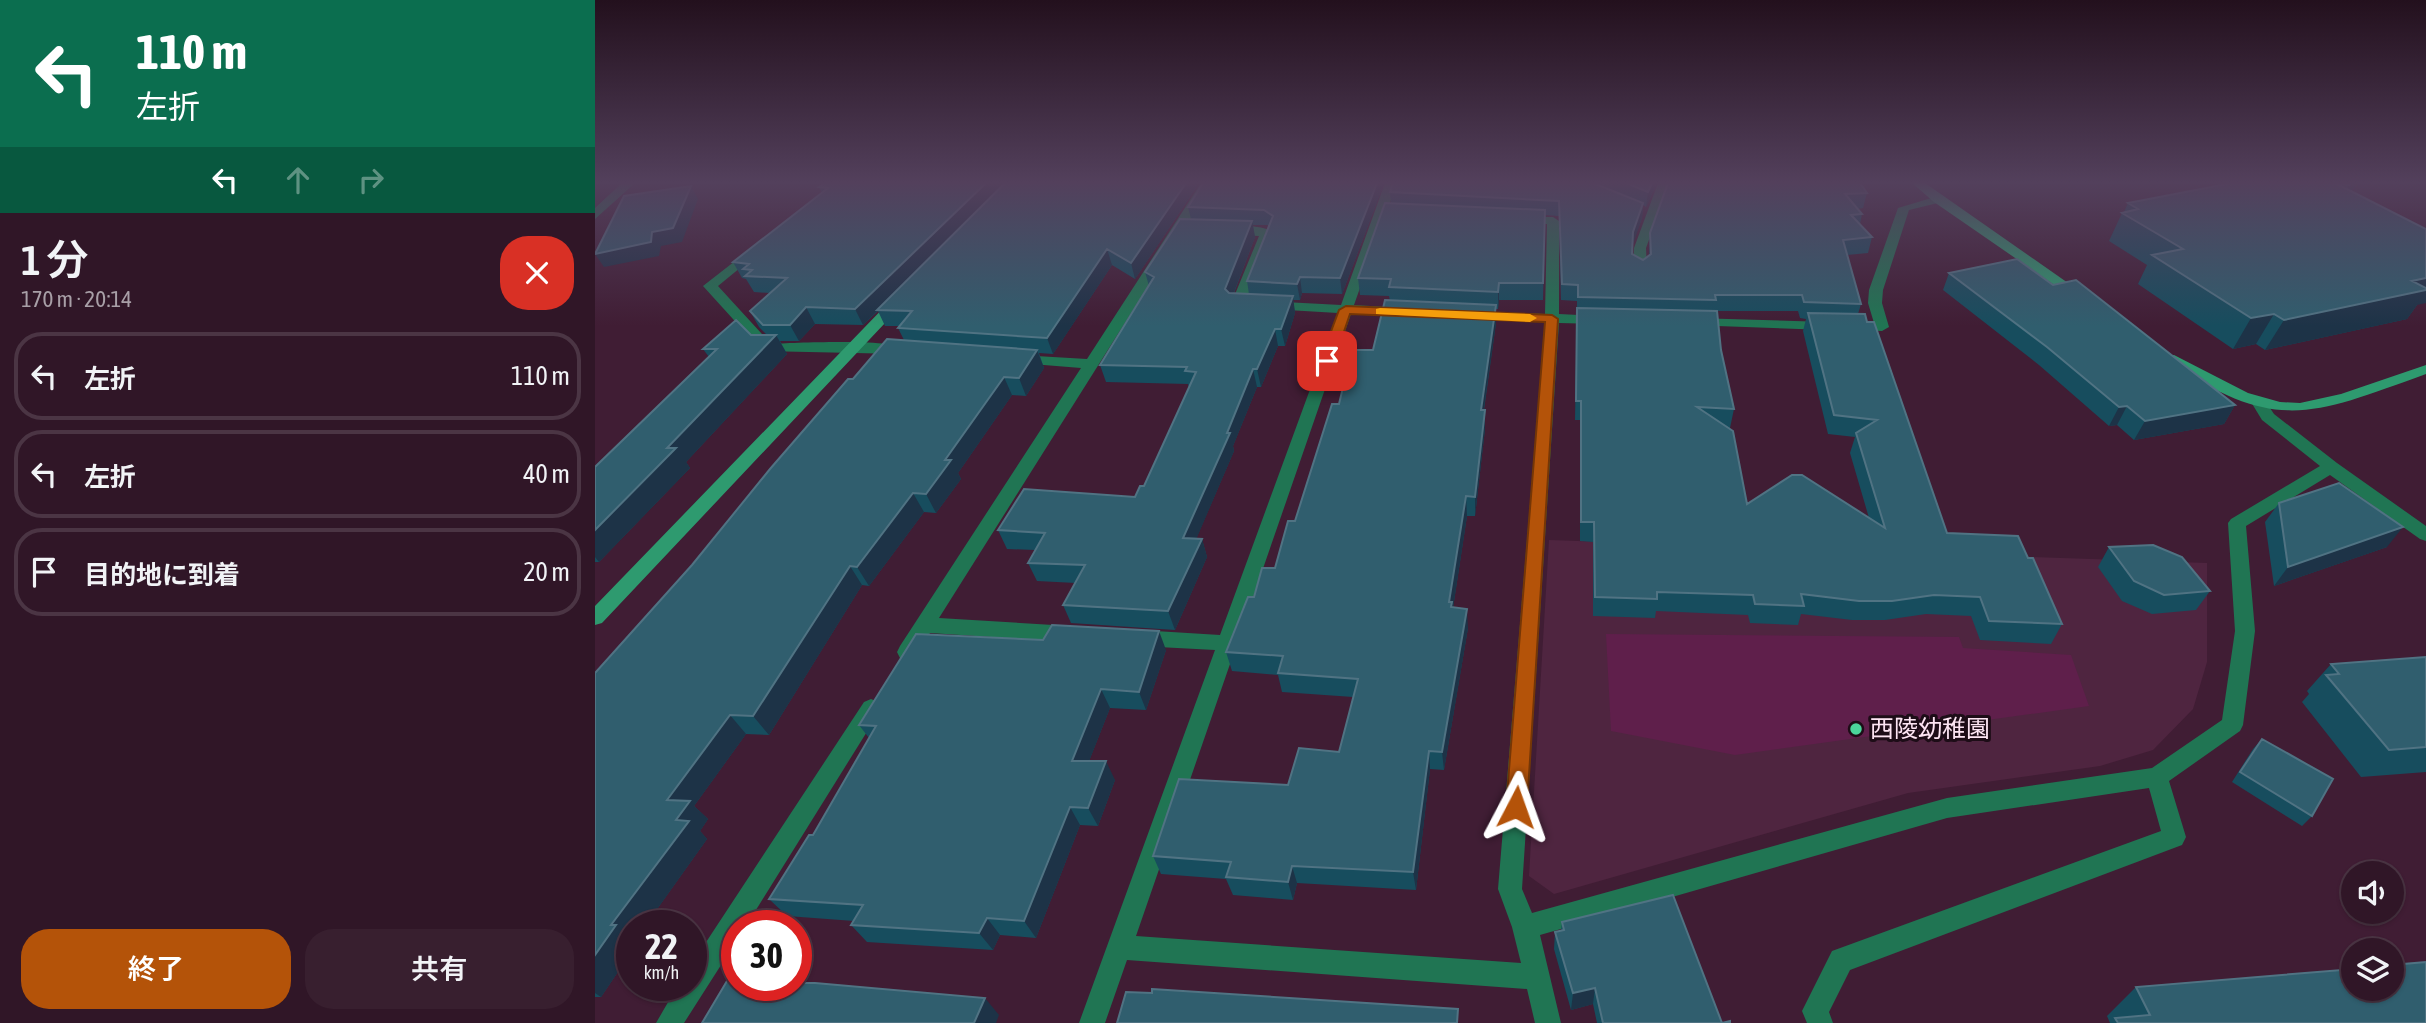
<!DOCTYPE html>
<html lang="ja">
<head>
<meta charset="utf-8">
<style>
  :root { --surface:#301627; --page:#381f2f; --text:#f1f3f6; --muted:#a89fa7; --line:#4b3544; --accent:#b45309 }
  body { margin:0; font-family:"Asap Condensed","Noto Sans JP",sans-serif; background:var(--page); color:var(--text); height:100vh; display:flex; flex-direction:column; font-size:26px; white-space:nowrap }
  * { box-sizing:border-box; margin:0 }
  p { font-size:23px; color:var(--muted) }
  .icon { flex:none; width:38px; height:38px; fill:none; stroke:currentColor; stroke-width:2; stroke-linecap:round; stroke-linejoin:round }
  .map { position:relative; flex:1; overflow:hidden }
  .details { display:flex; flex-direction:column; background:var(--surface); width:595px }
  .details>* { flex:none }
  .banner { background:#0b6e4f; color:#fff; overflow:hidden }
  .buttons { position:absolute; left:1746px; top:861px; display:grid; gap:14px }
  .buttons a { display:grid; place-items:center; width:63px; height:63px; border-radius:50%; background:var(--surface); box-shadow:0 2px 5px #0004,0 0 0 2px var(--line); font-size:35px }
  .speed { position:absolute; left:21px; top:910px; display:flex; gap:14px; font-size:35px; font-weight:700; text-align:center }
  .speed>* { display:grid; place-content:center; width:91px; height:91px; border-radius:50%; background:var(--surface); box-shadow:0 2px 5px #0004,0 0 0 2px var(--line); line-height:1 }
  .speed small { font-size:18px; font-weight:400 }
  .speed .limit { border:10px solid #d22; background:#fff; color:#111 }
  .pin { position:absolute; display:grid; place-items:center; width:60px; height:60px; color:#fff; margin:-30px; border-radius:14px; box-shadow:0 4px 10px #0006 }
  .me { position:absolute; width:77px; margin:-38px; rotate:4deg; stroke-linejoin:round; filter:drop-shadow(0 0 5px #0008) }
  .turn { display:flex; align-items:center; gap:24px; height:147px; padding:0 21px; font-size:32px }
  .turn .icon { width:91px; height:91px; stroke-width:2.5 }
  .turn b { display:block; font-size:49px; line-height:60px }
  .lanes { display:flex; align-items:center; height:66px; padding:0 21px; background:#0003; justify-content:center; gap:35px; direction:ltr }
  .lanes .off { opacity:.35 }
  .round { display:grid; place-items:center; flex:none; width:74px; height:74px; border-radius:28px; background:var(--page) }
  .headline { display:flex; align-items:center; justify-content:space-between; height:119px; padding:0 21px }
  h1 { font-size:42px; font-weight:600; line-height:52px }
  .action { display:flex; gap:14px; margin-top:auto; padding:14px 21px }
  .action a { flex:1; height:80px; border-radius:28px; background:var(--accent); color:#fff; font-size:28px; font-weight:600; line-height:80px; text-align:center }
  .action a+a { background:var(--page); color:var(--text) }
  ul { padding:0; list-style:none }
  li { display:flex; align-items:center; gap:21px; height:88px; margin:0 14px 10px; padding:0 7px; border:4px solid var(--line); border-radius:28px }
  li div { flex:1 }
  li b { display:block; font-size:26px }
  li em { font-style:normal }
  main { display:flex; flex:1; min-height:0 }
  .map>svg:first-child { display:block }
</style>
</head>
<body>
<main>
<section class="details">
<div class="banner">
<div class="turn"><svg class="icon" aria-label="left" viewBox="0 0 24 24"><path d="M17 20v-9H6M10 6l-5 5 5 5"/></svg><div><b>110 m</b>左折</div></div>
<div class="lanes"><svg class="icon" aria-label="left" viewBox="0 0 24 24"><path d="M17 20v-9H6M10 6l-5 5 5 5"/></svg><svg class="icon off" aria-label="ahead" viewBox="0 0 24 24"><path d="M12 20V5M6 11l6-6 6 6"/></svg><svg class="icon off" aria-label="right" viewBox="0 0 24 24"><path d="M7 20v-9h11M14 6l5 5-5 5"/></svg></div>
</div>
<div class="headline"><div><h1>1 分</h1><p>170 m · 20:14</p></div><a class="round" style="background:#d93025;color:#fff"><svg class="icon" aria-label="close" viewBox="0 0 24 24"><path d="M6 6l12 12M18 6L6 18"/></svg></a></div>
<ul>
<li><svg class="icon" aria-label="left" viewBox="0 0 24 24"><path d="M17 20v-9H6M10 6l-5 5 5 5"/></svg><div><b>左折</b></div><em>110 m</em></li>
<li><svg class="icon" aria-label="left" viewBox="0 0 24 24"><path d="M17 20v-9H6M10 6l-5 5 5 5"/></svg><div><b>左折</b></div><em>40 m</em></li>
<li><svg class="icon" aria-label="arrive" viewBox="0 0 24 24"><path d="M6 21V4h12l-3 4 3 4H6"/></svg><div><b>目的地に到着</b></div><em>20 m</em></li>
</ul>
<div class="action"><a>終了</a><a>共有</a></div>
</section>
<div class="map">
<svg width="1831" height="1023" viewBox="0 0 1831 1023">
  <rect width="100%" height="100%" fill="#401d34"/>
  <path fill="#4f2540" d="M954,540L1612,563V662L1598,709L1558,750L1505,766L1313,793L959,894L934,876Z"/>
  <path fill="#5f1f4b" d="M1011,634L1364,637L1368,648L1476,655L1494,706L1140,755L1016,731Z"/>
  <g fill="none" stroke-linecap="round" stroke-linejoin="round">
    <path fill="#207553" fill-rule="evenodd" d="M27,183H40L0,219V208Z
      M606,183H618L344,618L475,626L482,629L485,634L482,639L475,642L335,633C327,645 321,663 305,658L302,652L305,646L486,368L424,363L417,359L424,355L492,359Z
      M790,183H802L759,305L809,308L816,312L809,316L756,314L541,936L926,963L917,927L903,889L950,322L879,319L872,315L879,311L950,314L952,224L922,223V217H958L964,221V314L1004,316L1011,320L1004,324L964,323L927,889L937,913L1352,798L1557,768L1627,720L1640,631L1633,523L1636,519L1725,466L1667,420L1656,402L1659,399H1669L1679,414L1742,463L1831,526V541L1825,539L1735,475L1651,526L1660,631L1648,725L1645,731L1574,781L1591,837L1587,845L1255,970L1234,1012L1238,1023H1212L1207,1011L1237,951L1566,831L1554,788L1352,818L945,935L966,1023H940L932,989L532,960L510,1023H484L620,650L544,646L537,643L534,638L537,633L544,630L625,635L743,313L638,307L636,304L664,236L635,235L629,231C639,224 668,225 678,232L651,300L746,305Z
      M1063,183H1075L1051,248L1052,270L1045,274L1038,270L1039,248Z
      M1343,196L1349,200L1347,202L1314,210L1288,290L1287,303L1294,327L1287,331L1255,330V324L1279,323L1273,303L1274,290L1303,208Z
      M158,247L164,251L162,254L123,286L176,344C199,343 300,338 313,350L306,354L167,351L108,286Z
      M1099,318L1232,322L1239,326L1232,330L1094,325V319Z
      M276,699L283,702L287,708L283,714L151,926H142V940L89,1023H61L83,985H96V965L269,702Z"/>
    <path fill="#2e9a6f" fill-rule="evenodd" d="M1317,183H1330L1493,297L1486,301L1481,300L1339,202Z
      M302,298L309,302L307,305L7,623L0,625V606L297,299Z
      M1579,355L1653,393L1685,402L1705,403L1746,394L1831,365V374C1717,415 1682,434 1574,362L1572,359L1574,356Z"/>
  </g>
  <path fill="#174d5e" fill-rule="evenodd" d="M604,183L540,279L517,265L458,354L444,353L449,368L431,396L417,395L363,473L366,479L341,513L329,512L274,586L267,585L174,735L151,734L99,806L113,819L105,831L112,839L50,926H37V951L6,997H0V673L97,565L258,379L309,340L303,328L304,326H290L283,311L268,325L220,324L204,341H185L192,354L91,462L95,468L4,562H0V467L114,357L108,349L156,335H172L164,327L155,311L175,293L159,292L151,279L147,278L138,262L227,193L224,187Z
    M608,183H789L747,294L707,293L705,300H698L700,313L690,346H683L666,387H662L638,446L639,451L601,539H607L612,557L580,630L476,623L468,605L481,583L442,581L433,563L440,550L412,549L403,530L540,497L549,486L594,388L593,384L511,382L505,365L554,286L550,272L596,219L593,207ZM658,225H672L674,226L652,281L654,294L639,293L660,237Z
    M798,183H1062L1051,207L1048,205L1047,218L1037,245V254L1048,260L1054,256L1055,233L1073,183L1272,193L1268,208L1263,209L1267,214L1265,224L1277,237L1273,253L1252,255L1266,304L1263,314L1272,322L1352,533L1433,558L1467,624L1456,644L1385,640L1376,616L1331,614L1290,620H1257L1206,614L1203,625L1155,623L1153,615L1061,611L1060,618L998,616V542L985,541V420H980L982,301L966,300L964,216L950,215L948,300H904L903,309H901V323L889,410H890V429L880,516H872L858,608L873,628L849,770L835,769L821,890L702,883L698,900L638,895L631,879L566,874L558,856L693,785L744,752L758,697L687,692L683,675L637,671L631,652L659,597L680,568L700,521L744,404L778,350L795,301L794,296L765,295L763,278L796,203L795,192ZM1122,311H1203L1205,318L1211,319L1208,331L1233,434L1260,437L1255,453L1274,518L1152,504L1134,428H1135L1139,409L1126,350Z
    M1634,183H1763L1756,191L1822,305L1812,319L1670,350L1661,344L1638,349L1543,284L1552,265L1514,241L1527,213L1529,212L1533,203L1634,184Z
    M1354,273L1458,285L1640,405L1629,424L1539,440L1522,425L1514,426L1444,365L1348,290Z
    M1684,503L1792,547L1679,586L1670,522Z
    M1514,547L1615,591L1601,610L1557,614L1527,601L1503,567Z
    M571,650L551,710L515,708L494,761L520,780L503,826L485,825L441,938L405,935L398,950L272,942L256,925L259,921L192,916L174,899L218,835L274,738L264,725Z
    M1831,657V772L1766,777L1707,702L1714,694L1712,691L1736,664Z
    M1667,739L1717,816L1707,826L1637,782L1658,749Z
    M967,922L1127,1023H1135H1002L998,1004L976,1010L959,949L960,932L966,931Z
    M1541,987L1831,1023H1515L1512,1016Z"/>
  <path fill="#1d3347" d="M391,183H411L268,325L260,309Z
    M591,183H604L540,279L536,263Z
    M782,183H789L747,294L745,278Z
    M1057,183H1062L1051,207L1053,192Z
    M1756,183H1763L1738,213L1754,185Z
    M96,186L103,199L87,242L66,246L64,256L9,267L0,254Z
    M1048,203L1047,218L1037,247L1038,232Z
    M657,221L660,237L634,305L630,289Z
    M512,249L517,265L458,354L452,338Z
    M705,277L707,293L705,300L702,284Z
    M1831,278V303L1822,305L1812,319L1670,350L1689,320L1817,281Z
    M904,283V300L903,309V292Z
    M698,296L700,313L690,346L686,329Z
    M901,305V323L886,429V410Z
    M211,307L220,324L204,341L195,325Z
    M1679,314L1661,344L1638,349L1656,318Z
    M680,329L683,346L666,387L662,369Z
    M181,335L192,354L91,462L95,468L4,562L0,557V530L72,448Z
    M442,350L449,368L431,396L424,378Z
    M658,369L662,387L638,446L639,451L594,556L588,538Z
    M409,377L417,395L363,473L366,479L341,513L331,494L350,460Z
    M1640,405L1629,424L1539,440L1550,421Z
    M1532,406L1522,425L1514,426L1524,407Z
    M890,410V429L880,516V497Z
    M318,493L329,512L274,586L262,567Z
    M871,496L872,516L858,608V622L854,602Z
    M1808,527L1792,547L1679,586L1693,567Z
    M607,539L612,557L580,630L573,611Z
    M255,566L267,585L174,735L158,716Z
    M872,609L873,628L849,770L847,752Z
    M564,631L571,650L551,710L544,692Z
    M506,689L515,708L487,779L477,761Z
    M135,715L151,734L99,806L113,819L105,831L112,839L50,926H37V951L6,997L0,993V955L16,925L81,820L72,800Z
    M834,751L835,769L821,890L818,872Z
    M511,761L520,780L503,826L493,808Z
    M475,807L485,825L441,938L429,921Z
    M697,866L702,883L698,900L693,882Z
    M392,918L405,935L398,950L384,933Z
    M1000,988L998,1004L976,1010L978,993Z
    M390,998L404,1015L401,1023H379Z"/>
  <path fill="#305e6e" stroke="#507383" stroke-width="2" d="M230,183H391L260,309L211,307L195,325H168L155,311L192,278L150,276L157,270L148,269L154,264L138,262L233,188L224,187Z
    M410,183H591L536,263L512,249L452,338L303,328L317,311L282,310Z
    M608,183H782L745,278L705,277L702,284L652,281L678,216L669,210L593,207Z
    M798,183H998L1048,203L1038,232L1037,254L1048,260L1056,254L1055,233L1073,183H1265L1272,193L1250,194L1267,214L1256,215L1277,237L1248,240L1266,304L1209,302L1207,295H1120L1121,300L983,297V285L967,284L964,201L795,192Z
    M1031,183H1057L1053,192Z
    M1637,183H1756L1754,185L1740,183L1831,229V278L1817,281L1831,288V290L1689,320L1679,314L1656,318L1557,255L1588,249L1527,213L1543,209L1533,203Z
    M96,186L78,228L57,232L56,242L0,254L29,196Z
    M790,203L950,210L948,283H904L903,292L794,287L796,279L763,278Z
    M585,219L657,221L630,289L634,293L698,296L686,329H680L662,369H658L632,433H635L588,538L607,539L573,611L468,605L490,565L433,563L450,533L403,530L429,489L540,497L545,486H549L601,372L590,371L592,367L505,365L559,277L550,272Z
    M1422,259L1458,285L1481,280L1640,405L1550,421L1532,406L1524,407L1452,347L1354,273Z
    M790,300L901,305L886,410H890L880,497L871,496L854,602H857L856,607L872,609L847,752L834,751L818,872L697,866L693,882L631,877L636,862L558,856L584,779L693,785L704,748L744,752L763,679L683,673L688,656L631,652L653,597H659L667,568H680L693,521H700L737,404H744L757,350H778Z
    M982,308L1122,311L1126,350L1139,409L1102,407L1138,431L1152,504L1197,475H1207L1290,528L1261,433L1282,420L1239,415L1213,313L1270,314L1272,322H1279L1352,533L1423,536L1433,558H1438L1467,624L1394,621L1385,597L1339,595L1297,601H1264L1206,594L1209,606L1160,604L1158,595L1062,592V599L1000,597L999,522H986V401H981Z
    M141,320L156,335H181L72,448H81L0,530V467L122,349H108Z
    M292,339L442,350L424,378L409,377L350,460H356L331,494L318,493L262,567L255,566L158,716L135,715L72,800L95,801L81,820L94,821L16,925H21L0,955V673L97,565L175,469L253,379H258Z
    M1744,483L1808,527L1693,567L1684,503Z
    M1558,545L1587,557L1615,591L1569,595L1539,581L1514,547Z
    M457,625L564,631L544,692L506,689L477,761H511L493,808L475,807L429,921L392,918L384,933L256,925L268,905L174,899L214,835H218L281,726L264,725L321,634L448,640Z
    M1831,657V747L1794,750L1731,675L1744,674L1736,664Z
    M1667,739L1738,779L1717,816L1645,772Z
    M1078,895L1127,1023L1135,1021V1023H1008L1000,988L978,993L960,932L969,930L967,922Z
    M1831,962V1023H1523L1520,1018L1555,1015L1541,987L1759,969V989H1797V965Z
    M132,981H142V985H201V983H220L390,998L379,1023H107Z
    M557,989L863,1009L862,1023H522L531,992L557,993Z"/>
  <linearGradient id="sky" x2="0" y2="1"><stop stop-color="#23101d"/><stop offset="0.56" stop-color="#53405c"/><stop offset="1" stop-color="#53405c" stop-opacity="0"/></linearGradient>
  <rect width="1831" height="326" fill="url(#sky)"/>
  <path fill="#b45309" stroke="#753606" stroke-width="2" d="M751,306L957,315L963,319L932,807L929,814L921,817L914,814L911,807L950,322L755,314L739,361L732,365L727,364L725,361L744,310Z"/>
  <path fill="#f59e0b" d="M785,308L935,314L942,318L935,322L781,314V309Z"/>
  <circle fill="#4bd49b" stroke="#1d0d17" stroke-width="2.5" cx="1261" cy="729" r="7"/>
  <g text-anchor="middle" stroke-width="6" stroke-linejoin="round" paint-order="stroke">
    <g font-size="24" fill="#fde5f3" stroke="#1d0d17" text-anchor="start">
      <text x="1275" y="737">西陵幼稚園</text>
    </g>
  </g>
</svg>
<div class="buttons">
<a><svg class="icon" aria-label="sound" viewBox="0 0 24 24"><path d="M4 9h4l5-4v14l-5-4H4zM17 9q2 3 0 6"/></svg></a>
<a><svg class="icon" aria-label="layers" viewBox="0 0 24 24"><path d="M12 4l9 5-9 5-9-5zM3 14l9 5 9-5"/></svg></a>
</div>
<div class="speed"><div>22<small>km/h</small></div><div class="limit">30</div></div>
<div class="pin" style="left:732px;top:361px;background:#d93025"><svg class="icon" aria-label="arrive" viewBox="0 0 24 24"><path d="M6 21V4h12l-3 4 3 4H6"/></svg></div>
<svg class="me" style="left:921px;top:807px" viewBox="-20 -20 40 40"><path d="M0-17L14 15 0 8-14 15z" fill="#b45309" stroke="#fff" stroke-width="4"/></svg>
</div>
</main>
</body>
</html>
